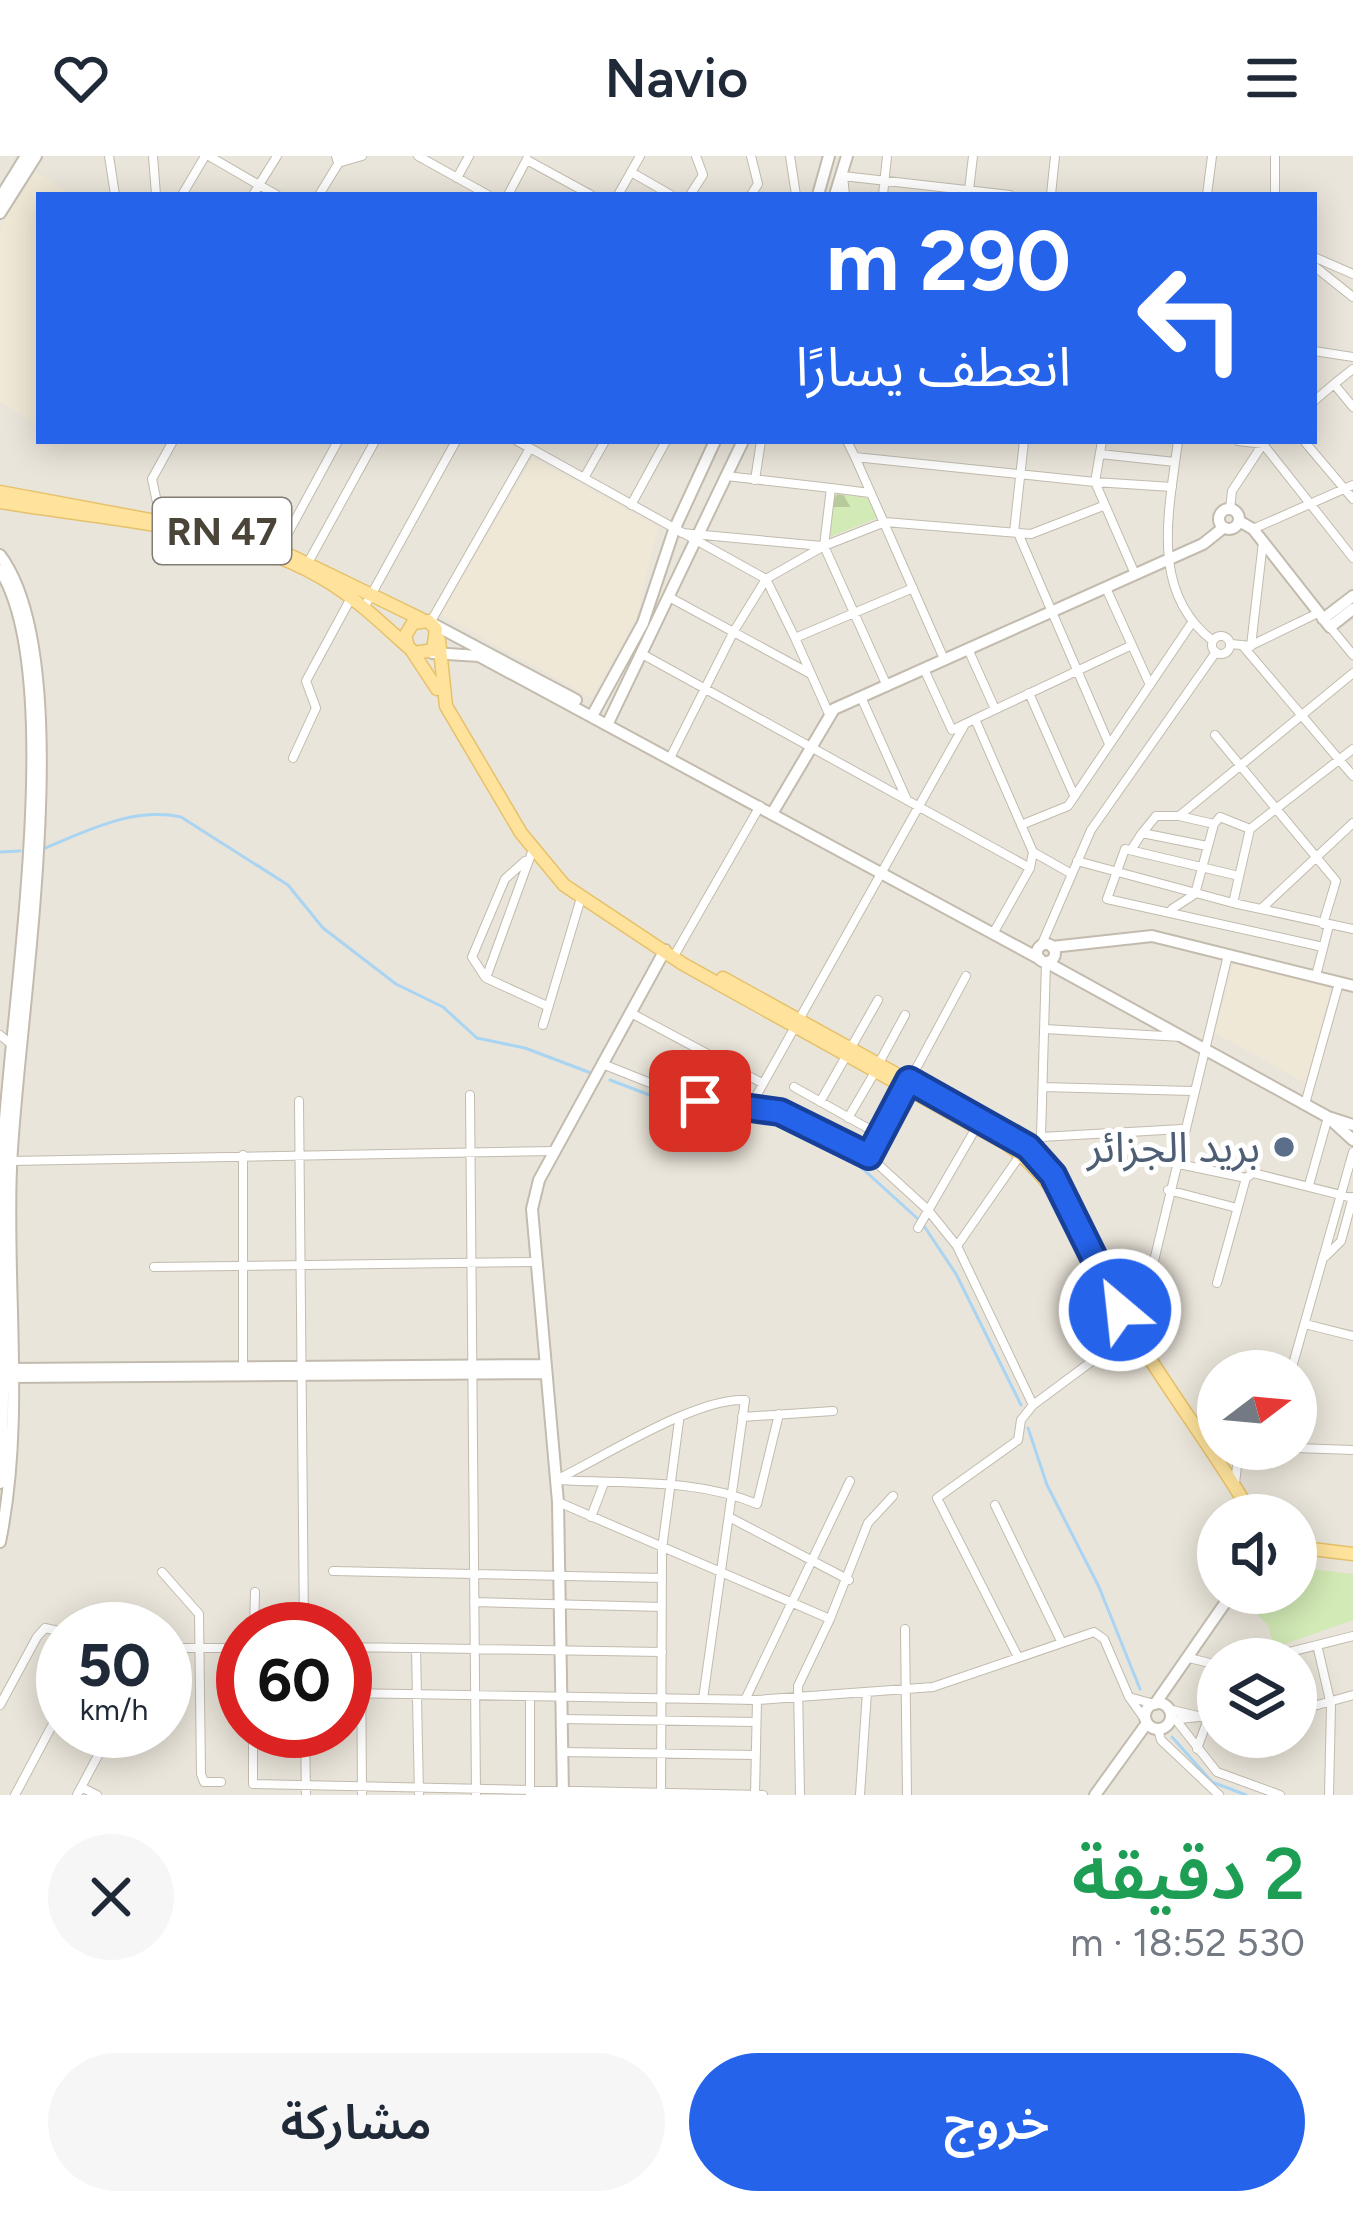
<!DOCTYPE html>
<html lang="ar">
<head>
<meta charset="utf-8">
<style>
  :root { --surface:#fff; --page:#f6f6f7; --text:#1f2937; --muted:#747a83; --accent:#2563eb }
  body { margin:0; font-family:Figtree,"Noto Sans Arabic",sans-serif; background:var(--page); color:var(--text); direction:rtl; height:100vh; display:flex; flex-direction:column; font-size:45px; white-space:nowrap }
  * { box-sizing:border-box; margin:0 }
  p { font-size:39px; color:var(--muted) }
  .icon { flex:none; width:66px; height:66px; fill:none; stroke:currentColor; stroke-width:2; stroke-linecap:round; stroke-linejoin:round }
  .map { position:relative; height:1639px; overflow:hidden; direction:ltr }
  .sheet { display:flex; flex-direction:column; background:var(--surface); flex:1 }
  .sheet>* { flex:none }
  .hud { position:absolute; left:36px; top:36px; width:1281px; height:252px; border-radius:0px; box-shadow:0 6px 30px #0003; direction:rtl; background:#2563eb; color:#fff; overflow:hidden }
  .needle { width:78px; rotate:74deg }
  .fabs { position:absolute; left:1197px; top:1194px; display:grid; gap:24px }
  .fabs a { display:grid; place-items:center; width:120px; height:120px; border-radius:50%; background:var(--surface); box-shadow:0 6px 30px #0003; font-size:60px }
  .speed { position:absolute; left:36px; top:1446px; display:flex; gap:24px; font-size:60px; font-weight:700; text-align:center }
  .speed>* { display:grid; place-content:center; width:156px; height:156px; border-radius:50%; background:var(--surface); box-shadow:0 6px 30px #0003; line-height:1 }
  .speed small { font-size:30px; font-weight:400 }
  .speed .limit { border:18px solid #d22; background:#fff; color:#111 }
  .pin { position:absolute; display:grid; place-items:center; width:102px; height:102px; color:#fff; margin:-51px; border-radius:24px; box-shadow:0 6px 18px #0006 }
  .me { position:absolute; width:132px; margin:-66px; rotate:332deg; stroke-linejoin:round; filter:drop-shadow(0 0 9px #0008) }
  .turn { display:flex; align-items:center; gap:42px; height:252px; padding:0 48px; font-size:54px }
  .turn .icon { width:156px; height:156px; stroke-width:2.5 }
  .turn b { display:block; font-size:84px; line-height:102px }
  .round { display:grid; place-items:center; flex:none; width:126px; height:126px; border-radius:63px; background:var(--page) }
  .headline { display:flex; align-items:center; justify-content:space-between; height:204px; padding:0 48px }
  h1 { font-size:72px; font-weight:600; line-height:90px; color:#1e9e55 }
  .primary-button { display:flex; gap:24px; margin-top:auto; padding:24px 48px }
  .primary-button a { flex:1; height:138px; border-radius:72px; background:var(--accent); color:#fff; font-size:48px; font-weight:600; line-height:138px; text-align:center }
  .primary-button a+a { background:var(--page); color:var(--text) }
  header { display:flex; justify-content:space-between; align-items:center; height:156px; padding:0 48px; background:var(--surface); font-size:54px; font-weight:600 }
  .map>svg:first-child { display:block }
</style>
</head>
<body>
<header><svg class="icon" aria-label="menu" viewBox="0 0 24 24"><path d="M4 6h16M4 12h16M4 18h16"/></svg>Navio<svg class="icon" aria-label="heart" viewBox="0 0 24 24"><path d="M12 20l-8-8c-3-5 5-10 8-4 3-6 11-1 8 4z"/></svg></header>
<div class="map">
<svg width="1353" height="1639" viewBox="0 0 1353 1639">
  <defs>
    <pattern id="forest-firs" width="22" height="20" patternUnits="userSpaceOnUse" patternTransform="scale(3)"><rect width="22" height="20" fill="#d2eab5"/><path d="M5 1l3.5 6h-7zM16 11l3.5 6h-7z" fill="#b6ca9c"/></pattern>
  </defs>
  <rect width="100%" height="100%" fill="#f6f3ec"/>
  <path fill="#eae5da" fill-rule="evenodd" d="M0,0H1353V1639H0ZM39,39H1314V285H39ZM1218,1215H1296V1293H1218ZM1218,1359H1296V1437H1218ZM63,1473H165V1575H63ZM243,1473H345V1575H243ZM1218,1503H1296V1581H1218Z"/>
  <path fill="#efe8d6" d="M35,16L73,39H39V269L0,246V72Z
    M533,302L658,371L636,462L592,542L440,458Z
    M1234,805L1330,832L1307,928L1215,877Z"/>
  <path fill="url(#forest-firs)" d="M834,338L869,342L877,362L830,381Z"/>
  <path fill="#d2eab5" d="M1296,1411L1353,1418V1464L1274,1492L1268,1469L1244,1446L1248,1437H1296Z"/>
  <g fill="none" stroke-linecap="round" stroke-linejoin="round">
    <path stroke="#a9d4f2" stroke-width="3" d="M45,692C89,674 133,651 181,661L288,729L323,772L396,828L443,851L477,882L525,892L591,917
      M0,696L20,695
      M610,924L684,952L759,962L801,976L853,1004L918,1063
      M924,1070L956,1118L1021,1249
      M1028,1272L1047,1329L1099,1431L1140,1533
      M1172,1581L1212,1626L1246,1639"/>
    <defs>
      <path id="minor" d="M109,0L115,39
        M153,0L156,39
        M209,0L259,29L277,0
        M336,0L338,7L362,0
        M418,0L488,39
        M751,0L758,28L751,39
        M790,0L796,39
        M527,4L591,39
        M631,16L671,39
        M457,22L469,0
        M969,34L973,0
        M182,39L205,0
        M253,39L259,29L277,39
        M319,39L343,0
        M508,39L527,3
        M618,39L640,0
        M690,39L703,19L696,0
        M845,39L843,20L1010,39
        M883,39L887,0
        M1051,39L1055,0
        M1207,39L1212,0
        M1275,39V0
        M1314,101L1353,118
        M1314,110L1353,141
        M1314,195L1353,201
        M1334,228L1353,213
        M1314,245L1334,228L1353,251
        M847,285L855,301
        M1102,285L1095,326L1172,331
        M1178,285C1169,355 1149,436 1213,485
        M1304,285L1353,343
        M1263,288L1353,402
        M530,292L766,423L795,482
        M1100,298L1175,306
        M726,320L831,332
        M584,322L605,285
        M755,324L761,285
        M870,337L831,332L824,390L887,530
        M631,349L666,285
        M1230,353L1232,335L1263,288L1238,285
        M161,365L152,323L173,285
        M1253,373L1353,329
        M1014,376L1024,285
        M682,377L822,390
        M1018,377L1109,588
        M280,392L338,285
        M309,405L375,285
        M1106,432L1150,529
        M669,441L809,517
        M365,450L456,285
        M430,467L530,292L517,285
        M1330,471L1353,499
        M1212 489a9 9 0 1 1 18 0a9 9 0 1 1-18 0Z
        M1231,488L1251,490L1263,386
        M1242,489L1353,620
        M1252,489L1318,457
        M968,493L995,553
        M642,498L1030,712L1033,696
        M944,503L855,301L1095,326L1135,418
        M924,513L952,574L975,563L1033,696L1070,717
        M1029,537L1073,637
        M861,541L907,644
        M829,558L795,482L913,432
        M975,563L1132,489
        M1215,579L1336,725L1323,768
        M671,600L734,475L766,423L824,390L885,366L1031,378L1103,350
        M293,602L316,552L306,525L351,442
        M1021,669L1068,650L1191,468
        M1250,673L1220,661L1214,668L1179,660L1353,517
        M1143,676L1156,660H1179
        M533,693L486,822L547,850
        M1131,694L1142,677L1207,690
        M1077,705L1233,747L1250,673L1353,593
        M1239,720L1125,693L1107,743L1323,791
        M1233,747L1353,773
        M1172,753L1195,738L1214,668
        M1261,753L1353,667
        M994,776L1030,712
        M1041,790L1091,674L1216,496
        M674,800L760,650
        M1316,820L1329,769
        M485,821L472,801L505,723L525,705
        M631,857L762,927
        M543,869L581,742
        M1045,873L1181,881
        M0,879L11,888
        M879,907L905,859
        M605,909L683,940L780,955L869,1000L928,1054L957,1090L1033,1249
        M794,931L880,979
        M1043,931L1192,935
        M470,939L476,1639
        M299,945L304,1473
        M820,946L878,844
        M1305,948L1339,827
        M750,951L965,568
        M848,962L875,916
        M1041,981L1182,973
        M243,999V1211
        M869,1000L966,820
        M11,1005L554,995
        M1174,1007L1246,1022
        M1309,1029L1328,961
        M1168,1034L1237,1052
        M918,1072L976,972
        M957,1090L1021,998L1041,981L1046,806
        M1326,1100L1341,1085L1353,1041
        M154,1111L535,1106
        M1217,1127L1246,1022L1253,1017L1353,1042
        M1305,1168L1353,1180
        M1291,1215L1353,996
        M742,1261L833,1255
        M1296,1292L1353,1294
        M556,1324C602,1302 696,1241 745,1244L703,1543L757,1544
        M559,1324C625,1328 696,1322 757,1348L779,1258
        M1235,1327L1239,1293
        M558,1346L830,1463L798,1530L800,1639
        M995,1349L1061,1485
        M591,1361L604,1327
        M729,1361L849,1424
        M333,1415L662,1422
        M162,1416L199,1458L201,1618L204,1626H221
        M474,1446L662,1451
        M830,1463L868,1367L893,1340
        M254,1473L255,1436
        M905,1473L907,1639
        M345,1491L662,1496
        M361,1491L362,1639
        M165,1492H243
        M416,1492L419,1639
        M1318,1493L1331,1549L1329,1639
        M1018,1501L937,1342L1018,1284L1021,1264L1033,1249L1138,1171L1228,799
        M1189,1502L1218,1509
        M1262,1503L1353,1480
        M345,1537L703,1543
        M530,1541V1639
        M745,1544L850,1325
        M0,1549L37,1481L45,1472L63,1476
        M1168,1553L1198,1560
        M1296,1555L1353,1539
        M562,1563L756,1566
        M1170,1564L1218,1559
        M1176,1564L1217,1616L1280,1639
        M1146,1565L1129,1541L1154,1548
        M1158,1573L1161,1584L1219,1639
        M253,1575V1628L763,1639
        M305,1575L306,1639
        M1197,1593L1209,1560
        M562,1596L756,1599
        M81,1631L97,1639
        M15,1639L63,1549
        M77,1639L111,1575
        M661,1639L662,1393L679,1265
        M755,1639L757,1544L933,1531L1094,1476L1104,1483L1129,1541
        M860,1639L867,1536"/>
      <path id="tertiary" d="M818,39L829,0
        M835,39L847,0
        M0,42L26,0
        M0,57L36,0
        M1219 363a10 10 0 1 1 20 0a10 10 0 1 1-20 0Z
        M1239,365L1253,373L1330,471L1353,453
        M0,399C82,508 16,870 11,1012C6,1136 25,1264 0,1386
        M0,414C69,525 7,870 2,1009C0,1115 7,1221 0,1327
        M1323,463L1353,440
        M433,468L576,544
        M432,497L479,500L1040,803
        M592,560L643,467L674,374L715,285
        M607,569L743,285
        M773,656L834,553L1203,388L1223,372
        M1037 797a9 9 0 1 1 18 0a9 9 0 1 1-18 0Z
        M1052,791L1152,780L1353,830
        M1046,806L1328,961L1353,969
        M1330,963L1353,984
        M7,1213L543,1209
        M7,1221L544,1217
        M1145 1560a13 13 0 1 1 26 0a13 13 0 1 1-26 0Z
        M1155,1548L1232,1437
        M563,1639L558,1346L532,1053L539,1024L665,794
        M1095,1639L1147,1567"/>
      <path id="primary" d="M0,336L258,384L421,463
        M0,346C104,364 229,368 322,422C358,443 384,470 415,497L433,494L436,473L428,465L413,467L405,480L408,490
        M439,484L446,550L521,677L564,729L683,808L1005,987C1069,1030 1096,1115 1135,1179C1172,1240 1216,1297 1252,1359
        M412,495L437,533
        M723,822L1028,991L1046,1009L1064,1042
        M1296,1391L1353,1398"/>
    </defs>
    <use href="#minor" stroke="#c2bbae" stroke-width="10"/>
    <use href="#tertiary" stroke="#c2bbae" stroke-width="14"/>
    <use href="#primary" stroke="#e6c16a" stroke-width="15"/>
    <use href="#minor" stroke="#fff" stroke-width="8"/>
    <use href="#tertiary" stroke="#fff" stroke-width="10"/>
    <use href="#primary" stroke="#ffe39c" stroke-width="12"/>
  </g>
  <g fill="none" stroke-linecap="round" stroke-linejoin="round">
    <defs>
      <path id="route" d="M700,945L780,956L869,1000L909,924L1028,991L1053,1019L1120,1154"/>
    </defs>
    <use href="#route" stroke="#184099" stroke-width="30"/>
    <use href="#route" stroke="#2563eb" stroke-width="21"/>
  </g>
  <circle fill="#5c6f8a" stroke="#fff" stroke-width="4.5" cx="1284" cy="991" r="12"/>
  <g text-anchor="middle" stroke-width="10" stroke-linejoin="round" paint-order="stroke">
    <rect fill="#fff" stroke="#817c74" stroke-width="3" x="153" y="342" width="138" height="66" rx="9"/>
    <g font-size="39" font-weight="bold" fill="#4b4439">
      <text x="222" y="389">RN 47</text>
    </g>
    <g font-size="42" fill="#4e5e75" stroke="#fff" text-anchor="end">
      <text x="1260" y="1006">بريد الجزائر</text>
    </g>
  </g>
</svg>
<div class="fabs">
<a><svg class="needle" viewBox="-14 -14 28 28"><path d="M0-13l5 13h-10z" fill="#e53935"/><path d="M0 13l5-13h-10z" fill="#747a83"/></svg></a>
<a><svg class="icon" aria-label="sound" viewBox="0 0 24 24"><path d="M4 9h4l5-4v14l-5-4H4zM17 9q2 3 0 6"/></svg></a>
<a><svg class="icon" aria-label="layers" viewBox="0 0 24 24"><path d="M12 4l9 5-9 5-9-5zM3 14l9 5 9-5"/></svg></a>
</div>
<div class="speed"><div>50<small>km/h</small></div><div class="limit">60</div></div>
<div class="pin" style="left:700px;top:945px;background:#d93025"><svg class="icon" aria-label="arrive" viewBox="0 0 24 24"><path d="M6 21V4h12l-3 4 3 4H6"/></svg></div>
<svg class="me" style="left:1120px;top:1154px" viewBox="-20 -20 40 40"><circle r="17" fill="#2563eb" stroke="#fff" stroke-width="3"/><path d="M0-11L8 9 0 5-8 9z" fill="#fff"/></svg>
<div class="hud">
<div class="turn"><svg class="icon" aria-label="left" viewBox="0 0 24 24"><path d="M17 20v-9H6M10 6l-5 5 5 5"/></svg><div><b>290 m</b>انعطف يسارًا</div></div>
</div>
</div>
<section class="sheet">
<div class="headline"><div><h1>2 دقيقة</h1><p>530 m · 18:52</p></div><a class="round"><svg class="icon" aria-label="close" viewBox="0 0 24 24"><path d="M6 6l12 12M18 6L6 18"/></svg></a></div>
<div class="primary-button"><a>خروج</a><a>مشاركة</a></div>
</section>
</body>
</html>
